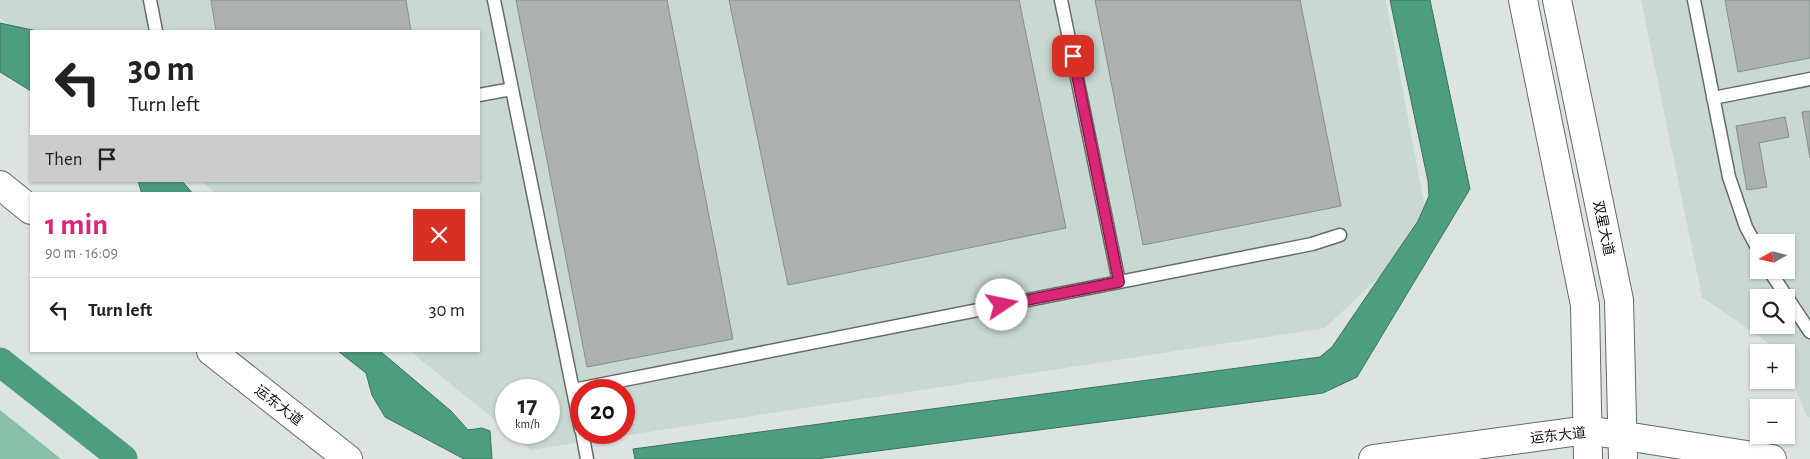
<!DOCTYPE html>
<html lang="en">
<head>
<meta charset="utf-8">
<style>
  :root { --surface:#fff; --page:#f2f2f2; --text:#222; --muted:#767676; --line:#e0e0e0; --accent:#db2777 }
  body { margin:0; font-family:"Alegreya Sans","Noto Sans SC",sans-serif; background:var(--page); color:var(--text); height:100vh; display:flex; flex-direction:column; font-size:19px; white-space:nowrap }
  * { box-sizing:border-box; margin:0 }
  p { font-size:16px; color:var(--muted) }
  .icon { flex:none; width:28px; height:28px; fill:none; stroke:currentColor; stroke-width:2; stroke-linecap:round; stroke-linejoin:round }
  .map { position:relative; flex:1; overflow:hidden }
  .details { position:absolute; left:30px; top:192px; width:450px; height:160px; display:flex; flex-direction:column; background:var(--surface); border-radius:0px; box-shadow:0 1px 4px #0004 }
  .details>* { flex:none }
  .hud { position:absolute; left:30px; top:30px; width:450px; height:152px; border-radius:0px; box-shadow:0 1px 4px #0004; background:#fff; color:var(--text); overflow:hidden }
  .needle { width:32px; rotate:262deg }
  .buttons { position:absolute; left:1750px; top:234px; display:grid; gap:10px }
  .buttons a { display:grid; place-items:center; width:45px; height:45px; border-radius:0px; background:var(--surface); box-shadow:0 1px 4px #0004; font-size:25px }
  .speed { position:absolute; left:495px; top:379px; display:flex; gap:10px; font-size:25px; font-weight:700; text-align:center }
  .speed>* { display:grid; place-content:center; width:65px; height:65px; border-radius:50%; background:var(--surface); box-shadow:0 1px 4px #0004; line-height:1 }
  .speed small { font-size:12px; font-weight:400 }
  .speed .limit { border:8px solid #d22; background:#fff; color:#111 }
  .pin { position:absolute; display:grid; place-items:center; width:42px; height:42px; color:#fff; margin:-21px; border-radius:10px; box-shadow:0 2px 8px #0006 }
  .me { position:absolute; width:55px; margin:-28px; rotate:79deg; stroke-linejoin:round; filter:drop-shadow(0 0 4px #0008) }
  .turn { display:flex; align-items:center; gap:18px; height:105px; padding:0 15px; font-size:22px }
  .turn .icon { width:65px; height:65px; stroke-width:2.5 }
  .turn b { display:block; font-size:35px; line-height:42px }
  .then { display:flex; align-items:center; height:48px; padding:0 15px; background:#0003; gap:10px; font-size:19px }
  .round { display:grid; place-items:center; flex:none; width:52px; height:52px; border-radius:0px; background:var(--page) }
  .overview { display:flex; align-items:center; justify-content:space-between; height:85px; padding:0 15px }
  h1 { font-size:30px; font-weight:700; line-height:38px; color:var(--accent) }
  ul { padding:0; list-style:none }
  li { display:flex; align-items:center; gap:15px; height:65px; padding:0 15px; border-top:1px solid var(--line) }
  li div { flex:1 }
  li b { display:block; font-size:19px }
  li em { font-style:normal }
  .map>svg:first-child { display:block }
</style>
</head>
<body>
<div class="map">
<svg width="1810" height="459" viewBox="0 0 1810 459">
  <rect width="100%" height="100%" fill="#dce4e0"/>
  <path fill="#c9d9d2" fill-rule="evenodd" d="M0,0H1386L1429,230L1325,328L531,450L510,433L549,432V390H506V429L410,351H479V194H216L201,181H479V31H31V43L0,18ZM581,390H624V432H581Z
    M1641,0H1810V417H1807L1786,365V352H1781L1702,297ZM1759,242H1786V270H1759ZM1759,298H1786V325H1759Z"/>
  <path fill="#87c0a7" d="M0,410L61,459H0Z"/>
  <path fill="#4d9e7e" stroke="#3a735c" d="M1390,0H1430L1470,189L1357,377L1323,393L816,459H635L633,449L1320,357L1332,347L1418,221L1429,196L1428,181Z
    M0,23L37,31H31V91L0,72Z
    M138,181H182L193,194H142Z
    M338,351H380L451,411L468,430L482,428L490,431L492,459H464L385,417L372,395L366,373Z"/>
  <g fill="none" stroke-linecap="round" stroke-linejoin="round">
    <path stroke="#4d9e7e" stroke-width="29" d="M0,362L123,459"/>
  </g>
  <path fill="#aab1ae" stroke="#878f8b" d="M211,0H406L411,31H216Z
    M516,0H667L733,339L587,367Z
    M729,0H1019L1066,228L788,285Z
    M1095,0H1300L1341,206L1143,245Z
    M1725,0H1810V58L1738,72Z
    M1810,111V158L1802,112Z
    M1785,117L1789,137L1759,143L1767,187L1747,190L1736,126Z"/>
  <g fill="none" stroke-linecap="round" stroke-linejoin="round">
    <defs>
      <path id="lane" d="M150,0L156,31
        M494,0L581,430
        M1061,0L1119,282
        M1694,0L1729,177L1746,227L1759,251
        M479,95L512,89
        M1713,98L1810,79
        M1769,270L1810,332
        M573,390L1312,244L1340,235
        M582,432L587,459"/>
      <path id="secondary" d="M1523,0L1585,305L1588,459
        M1557,0L1619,300L1623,459
        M0,185L31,210
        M211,351L348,459
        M1373,459L1587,430L1772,459"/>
    </defs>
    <use href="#lane" stroke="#656c69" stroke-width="15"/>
    <use href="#secondary" stroke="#656c69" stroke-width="30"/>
    <use href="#lane" stroke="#fff" stroke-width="12"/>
    <use href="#secondary" stroke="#fff" stroke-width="28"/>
  </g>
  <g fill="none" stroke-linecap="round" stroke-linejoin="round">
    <defs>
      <path id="route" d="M1002,305L1119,282L1073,56"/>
    </defs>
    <use href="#route" stroke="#8e194d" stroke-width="12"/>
    <use href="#route" stroke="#db2777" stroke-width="9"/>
  </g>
  <g text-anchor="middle" stroke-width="4.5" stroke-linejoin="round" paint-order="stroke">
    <g font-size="14" fill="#0c0f0e" stroke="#fff">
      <text transform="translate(1604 228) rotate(78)" y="5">双星大道</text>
      <text transform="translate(279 405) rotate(38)" y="5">运东大道</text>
      <text transform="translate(1558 435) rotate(-6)" y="5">运东大道</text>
    </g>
  </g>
</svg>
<div class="buttons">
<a><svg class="needle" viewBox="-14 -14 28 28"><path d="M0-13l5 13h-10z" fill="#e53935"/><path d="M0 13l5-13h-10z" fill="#767676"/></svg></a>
<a><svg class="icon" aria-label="search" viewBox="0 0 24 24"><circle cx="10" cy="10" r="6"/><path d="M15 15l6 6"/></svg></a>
<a>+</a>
<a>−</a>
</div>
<div class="speed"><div>17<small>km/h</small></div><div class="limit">20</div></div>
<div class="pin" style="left:1073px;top:56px;background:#d93025"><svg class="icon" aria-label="arrive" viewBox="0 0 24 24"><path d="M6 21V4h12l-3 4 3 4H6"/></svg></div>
<svg class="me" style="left:1002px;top:305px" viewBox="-20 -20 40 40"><circle r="19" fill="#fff"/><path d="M0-13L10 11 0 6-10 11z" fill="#db2777"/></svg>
<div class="hud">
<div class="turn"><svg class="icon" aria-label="left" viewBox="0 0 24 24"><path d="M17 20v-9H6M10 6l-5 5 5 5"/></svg><div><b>30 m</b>Turn left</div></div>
<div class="then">Then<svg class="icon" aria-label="arrive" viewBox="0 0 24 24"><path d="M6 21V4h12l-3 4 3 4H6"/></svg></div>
</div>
<section class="details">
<div class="overview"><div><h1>1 min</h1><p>90 m · 16:09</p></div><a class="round" style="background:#d93025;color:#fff"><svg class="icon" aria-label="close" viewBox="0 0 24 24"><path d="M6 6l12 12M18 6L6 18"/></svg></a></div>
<ul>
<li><svg class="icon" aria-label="left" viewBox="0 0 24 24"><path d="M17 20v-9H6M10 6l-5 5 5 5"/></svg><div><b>Turn left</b></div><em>30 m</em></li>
</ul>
</section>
</div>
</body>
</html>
